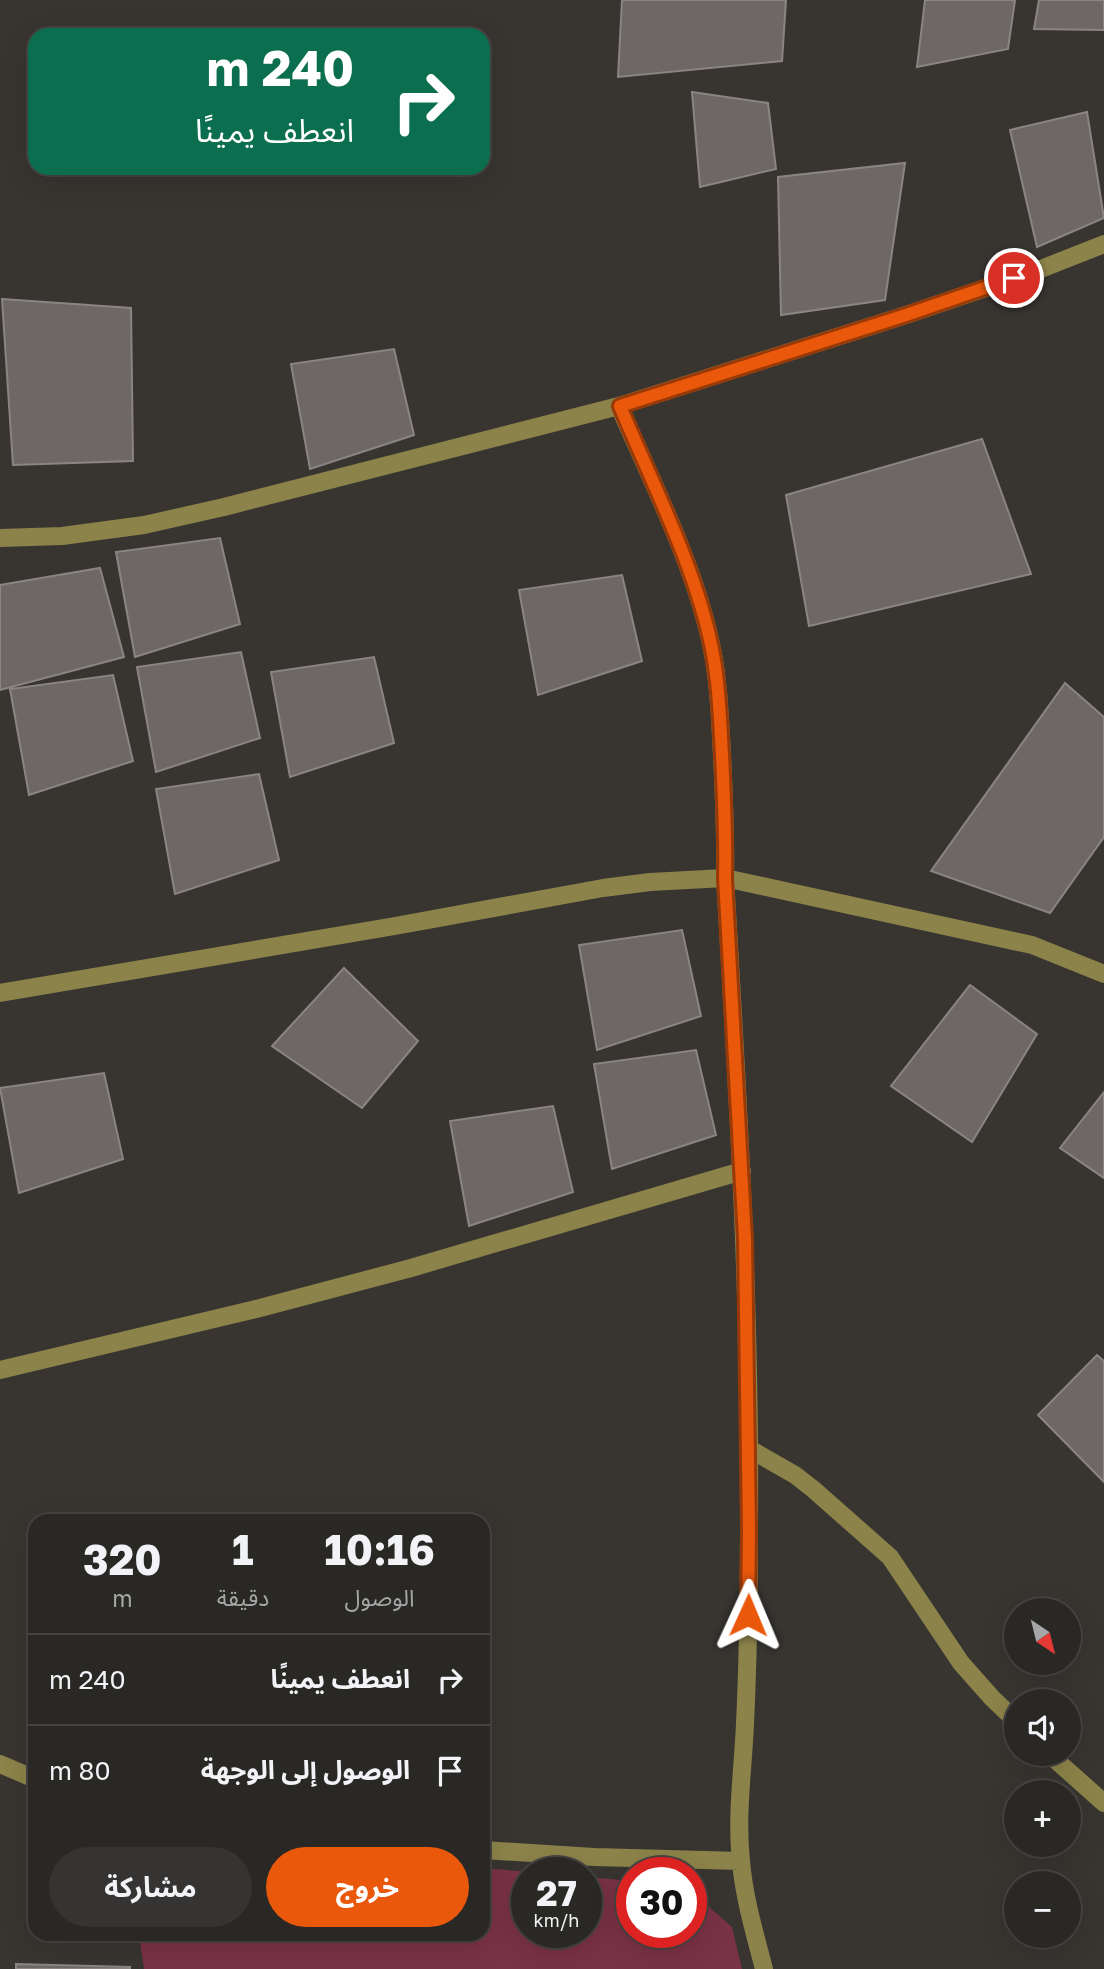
<!DOCTYPE html>
<html lang="ar">
<head>
<meta charset="utf-8">
<style>
  :root { --surface:#2a2825; --page:#363432; --text:#f1f3f6; --muted:#a5a6a7; --line:#464442; --accent:#ea580c }
  body { margin:0; font-family:"Golos Text","Noto Sans Arabic",sans-serif; background:var(--page); color:var(--text); direction:rtl; height:100vh; display:flex; flex-direction:column; font-size:26px; white-space:nowrap }
  * { box-sizing:border-box; margin:0 }
  p { font-size:23px; color:var(--muted) }
  .icon { flex:none; width:38px; height:38px; fill:none; stroke:currentColor; stroke-width:2; stroke-linecap:round; stroke-linejoin:round }
  .map { position:relative; flex:1; overflow:hidden; direction:ltr }
  .drawer { position:absolute; left:28px; top:1514px; width:462px; height:427px; display:flex; flex-direction:column; background:var(--surface); border-radius:21px; box-shadow:0 7px 28px #0002,0 0 0 2px var(--line); direction:rtl }
  .drawer>* { flex:none }
  .hud { position:absolute; left:28px; top:28px; width:462px; height:147px; border-radius:21px; box-shadow:0 7px 28px #0002,0 0 0 2px var(--line); direction:rtl; background:#0b6e4f; color:#fff; overflow:hidden }
  .needle { width:46px; rotate:145deg }
  .buttons { position:absolute; left:1004px; top:1598px; display:grid; gap:14px }
  .buttons a { display:grid; place-items:center; width:77px; height:77px; border-radius:50%; background:var(--surface); box-shadow:0 7px 28px #0002,0 0 0 2px var(--line); font-size:35px }
  .speed { position:absolute; left:511px; top:1857px; display:flex; gap:14px; font-size:35px; font-weight:700; text-align:center }
  .speed>* { display:grid; place-content:center; width:91px; height:91px; border-radius:50%; background:var(--surface); box-shadow:0 7px 28px #0002,0 0 0 2px var(--line); line-height:1 }
  .speed small { font-size:18px; font-weight:400 }
  .speed .limit { border:10px solid #d22; background:#fff; color:#111 }
  .pin { position:absolute; display:grid; place-items:center; width:60px; height:60px; color:#fff; margin:-30px; border:4px solid #fff; border-radius:50%; box-shadow:0 2px 7px #0007 }
  .me { position:absolute; width:77px; margin:-38px; rotate:1deg; stroke-linejoin:round; filter:drop-shadow(0 0 5px #0008) }
  .turn { display:flex; align-items:center; gap:24px; height:147px; padding:0 21px; font-size:32px }
  .turn .icon { width:91px; height:91px; stroke-width:2.5 }
  .turn b { display:block; font-size:49px; line-height:60px }
  .eta { display:flex; justify-content:space-evenly; align-items:center; height:119px; text-align:center }
  .eta b { font-size:42px; font-weight:700; line-height:49px }
  .primary-button { display:flex; gap:14px; margin-top:auto; padding:14px 21px }
  .primary-button a { flex:1; height:80px; border-radius:42px; background:var(--accent); color:#fff; font-size:28px; font-weight:700; line-height:80px; text-align:center }
  .primary-button a+a { background:var(--page); color:var(--text) }
  ul { padding:0; list-style:none }
  li { display:flex; align-items:center; gap:21px; height:91px; padding:0 21px; border-top:2px solid var(--line) }
  li div { flex:1 }
  li b { display:block; font-size:26px }
  li em { font-style:normal }
  .map>svg:first-child { display:block }
</style>
</head>
<body>
<div class="map">
<svg width="1104" height="1969" viewBox="0 0 1104 1969">
  <rect width="100%" height="100%" fill="#383531"/>
  <path fill="#7a3246" d="M483,1868L530,1872H527V1932H586V1877L632,1881V1932H691V1891L732,1927L742,1969H144L139,1934H483Z"/>
  <path fill="#6d6866" stroke="#8a8583" stroke-width="2" d="M622,0H786L782,61L618,77Z
    M925,0H1015L1008,49L917,67Z
    M1039,0H1104V30L1034,29Z
    M692,92L768,103L776,169L700,187Z
    M1087,112L1104,218L1037,247L1010,130Z
    M905,163L885,300L781,315L778,177Z
    M2,299L131,308L133,461L13,465Z
    M394,349L414,435L310,469L291,364Z
    M982,439L1031,574L809,626L786,495Z
    M220,538L240,624L135,657L116,552Z
    M100,568L124,657L0,690V585Z
    M622,575L642,661L538,695L519,590Z
    M241,652L260,738L156,772L137,667Z
    M374,657L394,743L290,777L271,672Z
    M113,675L133,761L29,795L10,689Z
    M1065,683L1104,717V837L1050,913L931,871Z
    M259,774L279,860L175,894L156,789Z
    M682,930L701,1016L597,1050L579,945Z
    M344,968L418,1041L362,1108L272,1046Z
    M970,985L1037,1034L972,1142L891,1086Z
    M696,1050L716,1135L612,1169L594,1064Z
    M104,1073L123,1159L19,1193L0,1088Z
    M1104,1092V1178L1060,1148Z
    M553,1106L573,1192L469,1226L450,1121Z
    M1097,1355L1104,1361V1482L1038,1415Z
    M16,1964L130,1967V1969H16Z"/>
  <g fill="none" stroke-linecap="round" stroke-linejoin="round">
    <path stroke="#8c834a" stroke-width="18" d="M619,406C652,482 696,568 712,649C719,684 720,720 722,755C724,796 726,837 725,878C738,1096 751,1313 749,1532C749,1596 748,1660 745,1724C743,1770 736,1815 741,1861C744,1898 755,1934 764,1969
      M0,538L62,536L144,525L224,507L619,406L903,316L1036,271L1104,244
      M0,993L395,926L603,888L650,882L725,878L1032,945L1104,974
      M0,1370L260,1308L411,1268L742,1171
      M748,1448L795,1475L813,1489L890,1557L961,1663L992,1698L1017,1722
      M1049,1754L1104,1803
      M0,1764L35,1779
      M483,1850L594,1857L741,1861"/>
  </g>
  <g fill="none" stroke-linecap="round" stroke-linejoin="round">
    <defs>
      <path id="route" d="M748,1615L749,1531L745,1240L725,878C726,837 724,796 722,755C720,720 719,684 712,649C696,568 652,483 620,406L903,316L1014,278"/>
    </defs>
    <use href="#route" stroke="#983908" stroke-width="18"/>
    <use href="#route" stroke="#ea580c" stroke-width="12"/>
  </g>
</svg>
<div class="buttons">
<a><svg class="needle" viewBox="-14 -14 28 28"><path d="M0-13l5 13h-10z" fill="#e53935"/><path d="M0 13l5-13h-10z" fill="#a5a6a7"/></svg></a>
<a><svg class="icon" aria-label="sound" viewBox="0 0 24 24"><path d="M4 9h4l5-4v14l-5-4H4zM17 9q2 3 0 6"/></svg></a>
<a>+</a>
<a>−</a>
</div>
<div class="speed"><div>27<small>km/h</small></div><div class="limit">30</div></div>
<div class="pin" style="left:1014px;top:278px;background:#d93025"><svg class="icon" aria-label="arrive" viewBox="0 0 24 24"><path d="M6 21V4h12l-3 4 3 4H6"/></svg></div>
<svg class="me" style="left:748px;top:1615px" viewBox="-20 -20 40 40"><path d="M0-17L14 15 0 8-14 15z" fill="#ea580c" stroke="#fff" stroke-width="4"/></svg>
<div class="hud">
<div class="turn"><svg class="icon" aria-label="right" viewBox="0 0 24 24"><path d="M7 20v-9h11M14 6l5 5-5 5"/></svg><div><b>240 m</b>انعطف يمينًا</div></div>
</div>
<section class="drawer">
<div class="eta">
<div><b>10:16</b><p>الوصول</p></div>
<div><b>1</b><p>دقيقة</p></div>
<div><b>320</b><p>m</p></div>
</div>
<ul>
<li><svg class="icon" aria-label="right" viewBox="0 0 24 24"><path d="M7 20v-9h11M14 6l5 5-5 5"/></svg><div><b>انعطف يمينًا</b></div><em>240 m</em></li>
<li><svg class="icon" aria-label="arrive" viewBox="0 0 24 24"><path d="M6 21V4h12l-3 4 3 4H6"/></svg><div><b>الوصول إلى الوجهة</b></div><em>80 m</em></li>
</ul>
<div class="primary-button"><a>خروج</a><a>مشاركة</a></div>
</section>
</div>
</body>
</html>
